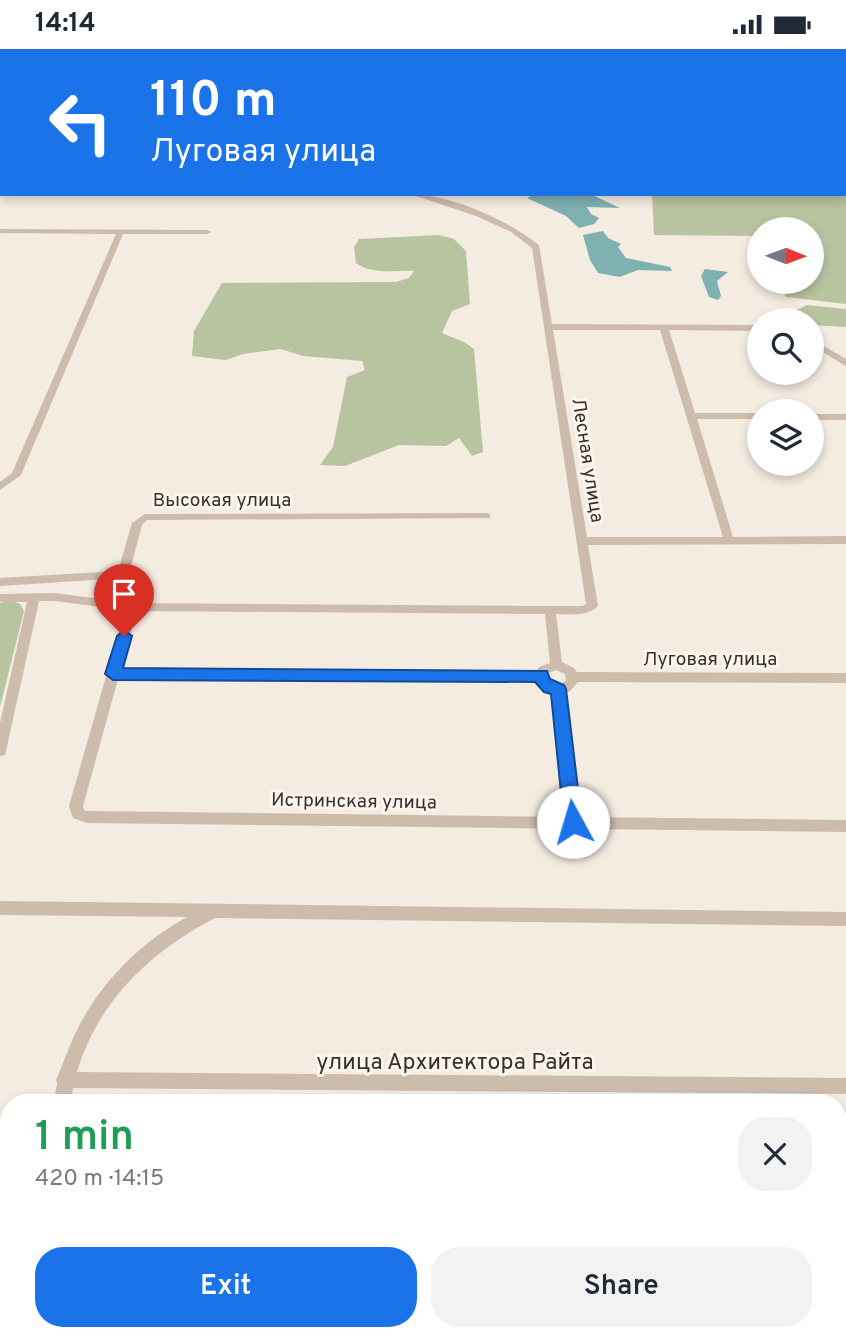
<!DOCTYPE html>
<html lang="en">
<head>
<meta charset="utf-8">
<style>
  :root { --surface:#fff; --page:#f2f2f3; --text:#1f2937; --muted:#747a83; --accent:#1a73e8 }
  body { margin:0; font-family:Overpass,sans-serif; background:var(--page); color:var(--text); height:100vh; display:flex; flex-direction:column; font-size:26px; white-space:nowrap }
  * { box-sizing:border-box; margin:0 }
  p { font-size:23px; color:var(--muted) }
  .icon { flex:none; width:38px; height:38px; fill:none; stroke:currentColor; stroke-width:2; stroke-linecap:round; stroke-linejoin:round }
  .map { position:relative; flex:1; overflow:hidden }
  .sheet { position:absolute; left:0px; top:1045px; width:847px; height:247px; display:flex; flex-direction:column; background:var(--surface); border-radius:28px 28px 0 0; box-shadow:0 4px 10px #0003 }
  .sheet>* { flex:none }
  .hud { position:absolute; left:0px; top:0px; width:847px; height:147px; box-shadow:0 4px 10px #0003; background:#1a73e8; color:#fff; overflow:hidden }
  .needle { width:46px; rotate:91deg }
  .fabs { position:absolute; left:747px; top:168px; display:grid; gap:14px }
  .fabs a { display:grid; place-items:center; width:77px; height:77px; border-radius:50%; background:var(--surface); box-shadow:0 4px 10px #0003; font-size:35px }
  .pin { position:absolute; display:grid; place-items:center; width:60px; height:60px; color:#fff; margin:-72px -30px; border-radius:50% 50% 50% 0; rotate:-45deg; box-shadow:0 0 7px #0007 }
  .pin .icon { rotate:45deg }
  .me { position:absolute; width:77px; margin:-38px; rotate:354deg; stroke-linejoin:round; filter:drop-shadow(0 0 5px #0008) }
  .turn { display:flex; align-items:center; gap:24px; height:147px; padding:0 35px; font-size:32px }
  .turn .icon { width:91px; height:91px; stroke-width:2.5 }
  .turn b { display:block; font-size:49px; line-height:60px }
  .round { display:grid; place-items:center; flex:none; width:74px; height:74px; border-radius:28px; background:var(--page) }
  .head { display:flex; align-items:center; justify-content:space-between; height:119px; padding:0 35px }
  h1 { font-size:42px; font-weight:600; line-height:52px; color:#1e9e55 }
  .cta { display:flex; gap:14px; margin-top:auto; padding:14px 35px }
  .cta a { flex:1; height:80px; border-radius:28px; background:var(--accent); color:#fff; font-size:28px; font-weight:600; line-height:80px; text-align:center }
  .cta a+a { background:var(--page); color:var(--text) }
  .status { display:flex; justify-content:space-between; align-items:center; height:49px; padding:0 35px; background:var(--surface); direction:ltr }
  .status svg { height:19px; fill:currentColor }
  .map>svg:first-child { display:block }
</style>
</head>
<body>
<div class="status"><b>14:14</b><svg viewBox="0 0 49 12"><path d="M0 12V9h3v3zM5 12V6h3v6zM10 12V3h3v9zM15 12V0h3v12zM26 1h20v11H26zM47 4h2v5h-2z"/></svg></div>
<div class="map">
<svg width="846" height="1290" viewBox="0 0 846 1290">
  <rect width="100%" height="100%" fill="#f4ebe1"/>
  <path fill="#b8c4a0" d="M824,0H846V255L786,248L777,233H812V180H760L759,201L752,187L654,186L652,145H845V2H821Z
    M439,186L454,190L466,202L470,255L452,262L442,284L464,293L474,300L483,403L472,407L459,389L446,397L399,396L345,417L320,416L333,398L347,328L365,321L362,312L303,307L281,300L243,305L226,311L192,307L194,282L222,234L396,233L409,229L414,222C395,221 372,226 356,214L354,198L359,190Z
    M807,256L846,260V278L812,276V271H800L797,261Z
    M11,551L20,555L24,562L0,658V554Z
    M0,1225L9,1236V1283H25L27,1290H0Z"/>
  <path fill="#7fb0b2" d="M535,145H590L620,159L587,158L591,165L599,169L594,175L579,179L566,167L527,149Z
    M603,182L608,189L621,195L618,198L626,209L670,218L672,222L638,221L620,228L598,224L590,211L583,186Z
    M705,220L728,223L717,232L721,247L718,251L709,248L701,227Z"/>
  <g fill="none" stroke-linecap="round" stroke-linejoin="round">
    <path fill="#cdbbac" fill-rule="evenodd" d="M730,0H737L728,2Z
      M2,41V45L0,46V42Z
      M2,70V74L0,75V71Z
      M410,145C449,145 508,171 539,196L552,275L760,276V282L669,281L695,364H760V370H697L733,488L846,487V495L588,496L598,557C587,568 571,565 556,565L562,613L574,619L577,623L846,624V634L578,633L570,642L565,644L579,768L846,771V783L87,774L73,769L69,757L125,561L54,552H39L6,702L5,706L0,707V674L27,553H0V545L54,544L132,554L550,557H582L586,555L532,199L511,183L476,167ZM553,281H660L723,488H587ZM137,562L545,565L550,614L539,618L537,621L120,620ZM556,621L565,625L566,631L563,634H554L548,630V624ZM118,630L536,631L543,640L552,643L566,768L87,762L84,761L83,757Z
      M0,180L207,181L211,183L207,185H123L21,426L0,441V433L12,424L116,185L0,184Z
      M812,290L846,310V317L812,297Z
      M812,365H846V371H812Z
      M486,464L490,465V469L147,471L142,476L130,521L125,529L0,537V529L118,522L132,474L145,465Z
      M0,852L846,863V877L215,869C150,903 98,952 77,1023L846,1029V1045L73,1039L70,1054H54L57,1034L56,1031C63,1015 69,997 77,981C100,934 141,893 187,868L0,866Z
      M102,1283H120L122,1290H104Z"/>
  </g>
  <path fill="#1a73e8" stroke="#114b97" stroke-width="2" d="M124,581L132,587L123,619L547,622L550,630L564,636L566,640L582,773L579,778L573,781L567,778L564,773L551,645L544,643L535,633L113,631L105,625L117,587Z"/>
  <g text-anchor="middle" stroke-width="6" stroke-linejoin="round" paint-order="stroke">
    <g font-size="19" fill="#3b302b" stroke="#fbf5ee">
      <text transform="translate(589 411) rotate(81)" y="7">Лесная улица</text>
      <text x="222" y="457">Высокая улица</text>
      <text x="710" y="616">Луговая улица</text>
      <text transform="translate(354 751) rotate(1)" y="7">Истринская улица</text>
    </g>
    <g font-size="23" fill="#3b302b" stroke="#fbf5ee">
      <text x="455" y="1020">улица Архитектора Райта</text>
    </g>
  </g>
</svg>
<div class="fabs">
<a><svg class="needle" viewBox="-14 -14 28 28"><path d="M0-13l5 13h-10z" fill="#e53935"/><path d="M0 13l5-13h-10z" fill="#747a83"/></svg></a>
<a><svg class="icon" aria-label="search" viewBox="0 0 24 24"><circle cx="10" cy="10" r="6"/><path d="M15 15l6 6"/></svg></a>
<a><svg class="icon" aria-label="layers" viewBox="0 0 24 24"><path d="M12 4l9 5-9 5-9-5zM3 14l9 5 9-5"/></svg></a>
</div>
<div class="pin" style="left:124px;top:587px;background:#d93025"><svg class="icon" aria-label="arrive" viewBox="0 0 24 24"><path d="M6 21V4h12l-3 4 3 4H6"/></svg></div>
<svg class="me" style="left:573px;top:773px" viewBox="-20 -20 40 40"><circle r="19" fill="#fff"/><path d="M0-13L10 11 0 6-10 11z" fill="#1a73e8"/></svg>
<div class="hud">
<div class="turn"><svg class="icon" aria-label="left" viewBox="0 0 24 24"><path d="M17 20v-9H6M10 6l-5 5 5 5"/></svg><div><b>110 m</b>Луговая улица</div></div>
</div>
<section class="sheet">
<div class="head"><div><h1>1 min</h1><p>420 m · 14:15</p></div><a class="round"><svg class="icon" aria-label="close" viewBox="0 0 24 24"><path d="M6 6l12 12M18 6L6 18"/></svg></a></div>
<div class="cta"><a>Exit</a><a>Share</a></div>
</section>
</div>
</body>
</html>
